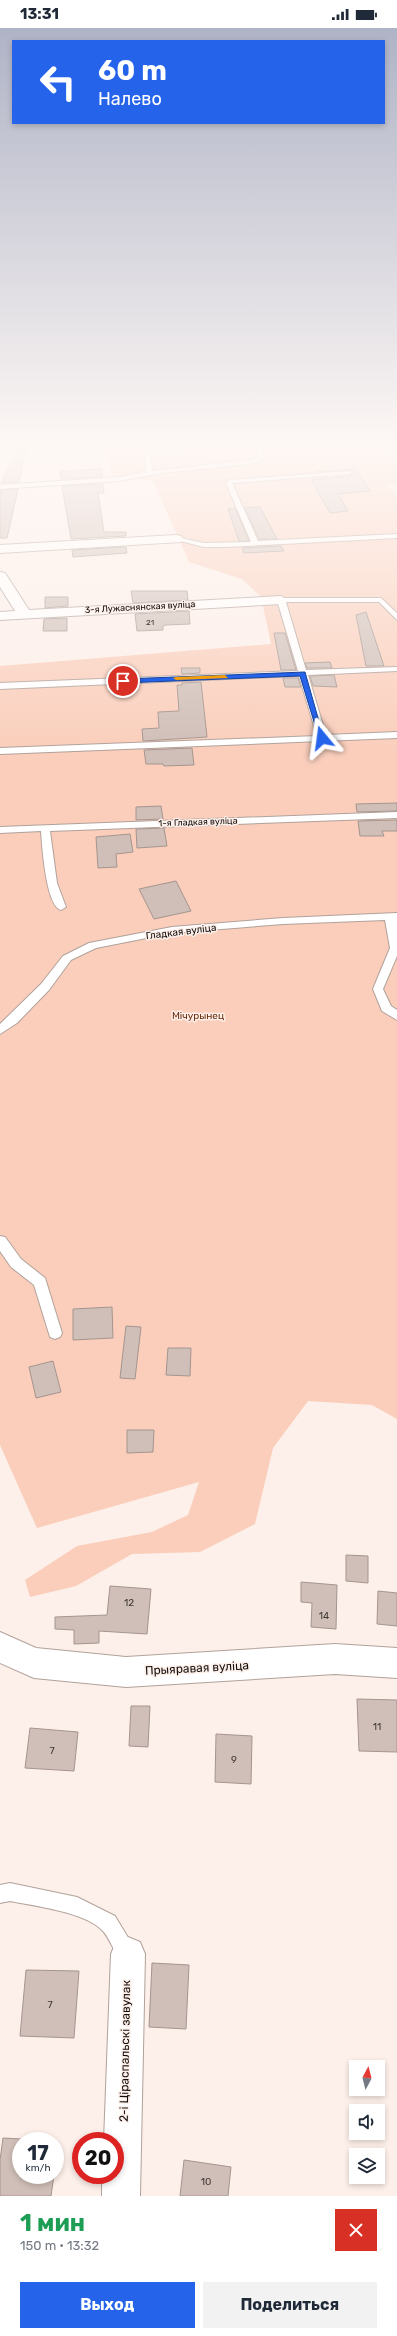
<!DOCTYPE html>
<html lang="ru">
<head>
<meta charset="utf-8">
<style>
  :root { --surface:#fff; --page:#f2f2f3; --text:#1f2937; --muted:#747a83; --accent:#2563eb }
  body { margin:0; font-family:Rubik,sans-serif; background:var(--page); color:var(--text); height:100vh; display:flex; flex-direction:column; font-size:15px; white-space:nowrap }
  * { box-sizing:border-box; margin:0 }
  p { font-size:13px; color:var(--muted) }
  .icon { flex:none; width:22px; height:22px; fill:none; stroke:currentColor; stroke-width:2; stroke-linecap:round; stroke-linejoin:round }
  .map { position:relative; height:2168px; overflow:hidden }
  .side { display:flex; flex-direction:column; background:var(--surface); flex:1 }
  .side>* { flex:none }
  .top-card { position:absolute; left:12px; top:12px; width:373px; height:84px; border-radius:0px; box-shadow:0 2px 6px #0003; background:#2563eb; color:#fff; overflow:hidden }
  .needle { width:26px; rotate:7deg }
  .buttons { position:absolute; left:349px; top:2032px; display:grid; gap:8px }
  .buttons a { display:grid; place-items:center; width:36px; height:36px; border-radius:0px; background:var(--surface); box-shadow:0 2px 6px #0003; font-size:20px }
  .speed { position:absolute; left:12px; top:2104px; display:flex; gap:8px; font-size:20px; font-weight:700; text-align:center }
  .speed>* { display:grid; place-content:center; width:52px; height:52px; border-radius:50%; background:var(--surface); box-shadow:0 2px 6px #0003; line-height:1 }
  .speed small { font-size:10px; font-weight:400 }
  .speed .limit { border:6px solid #d22; background:#fff; color:#111 }
  .pin { position:absolute; display:grid; place-items:center; width:34px; height:34px; color:#fff; margin:-17px; border:2px solid #fff; border-radius:50%; box-shadow:0 1px 4px #0007 }
  .me { position:absolute; width:44px; margin:-22px; rotate:344deg; stroke-linejoin:round; filter:drop-shadow(0 0 3px #0008) }
  .turn { display:flex; align-items:center; gap:14px; height:84px; padding:0 20px; font-size:18px }
  .turn .icon { width:52px; height:52px; stroke-width:2.5 }
  .turn b { display:block; font-size:28px; line-height:34px }
  .round { display:grid; place-items:center; flex:none; width:42px; height:42px; border-radius:0px; background:var(--page) }
  .summary { display:flex; align-items:center; justify-content:space-between; height:68px; padding:0 20px }
  h1 { font-size:24px; font-weight:700; line-height:30px; color:#1e9e55 }
  .action { display:flex; gap:8px; margin-top:auto; padding:8px 20px }
  .action a { flex:1; height:46px; border-radius:0px; background:var(--accent); color:#fff; font-size:16px; font-weight:700; line-height:46px; text-align:center }
  .action a+a { background:var(--page); color:var(--text) }
  .status { display:flex; justify-content:space-between; align-items:center; height:28px; padding:0 20px; background:var(--surface); direction:ltr }
  .status svg { height:11px; fill:currentColor }
  .map>svg:first-child { display:block }
</style>
</head>
<body>
<div class="status"><b>13:31</b><svg viewBox="0 0 49 12"><path d="M0 12V9h3v3zM5 12V6h3v6zM10 12V3h3v9zM15 12V0h3v12zM26 1h20v11H26zM47 4h2v5h-2z"/></svg></div>
<div class="map">
<svg width="397" height="2168" viewBox="0 0 397 2168">
  <rect width="100%" height="100%" fill="#fdefe9"/>
  <path fill="#facebb" d="M104,418H378L397,434V459L387,457L397,466V1391L372,1377L308,1373L273,1420L255,1496L200,1524L132,1526L76,1558L30,1569L25,1552L77,1518L152,1504L188,1487L199,1454L37,1500L0,1417V638L271,616L261,569L242,551L189,534L153,453L113,448Z"/>
  <path fill="#d0bfb8" stroke="#a5958e" d="M20,418H27L19,454L1,455Z
    M102,441V449L61,451L60,443Z
    M356,441L370,463L338,466L348,483L330,485L311,452L351,448L352,444L349,442L315,444Z
    M103,456L104,465H98L104,504H126V508L71,511L62,458Z
    M18,461L7,510H0V462Z
    M260,479L270,498L277,511H259L245,480Z
    M235,480L249,513H239L228,481Z
    M281,518L284,523L244,525L242,520Z
    M126,519L127,525L73,529L72,522Z
    M131,563H187L188,572L133,575Z
    M45,569H68V578L45,580Z
    M189,583L190,596L166,597L163,598V602L137,603L135,586Z
    M366,584L384,638H366L356,587Z
    M67,590V603H43L44,591Z
    M274,605H285L296,642H281Z
    M330,634L332,640H307L305,635Z
    M181,640H200V645L182,646Z
    M334,647L337,659L313,658L310,648Z
    M283,650H298L301,659H285Z
    M201,654L207,709L143,713L142,701L159,700L158,684L179,683L177,657H182V655Z
    M192,720L194,737L164,738L163,736H146L144,722Z
    M397,775V783L357,784L356,776Z
    M161,778L163,791L136,792V779Z
    M397,792V803H382L384,808H360L358,793Z
    M164,800L167,818L137,820L136,801Z
    M130,806L133,824L116,826L117,839L98,840L96,809Z
    M176,853L191,883L154,891L139,861Z
    M112,1279L113,1310L73,1312V1281Z
    M126,1298L141,1299L135,1351L120,1350Z
    M168,1320H191L190,1348L166,1347Z
    M53,1333L61,1364L36,1370L29,1339Z
    M127,1402H154L153,1424L127,1425Z
    M346,1527L368,1528V1555L346,1553Z
    M301,1554L337,1557L336,1601L311,1599L312,1575L301,1574Z
    M110,1558L151,1561L147,1606L99,1603V1615L74,1616V1602L55,1601V1589L107,1587Z
    M378,1563L397,1565V1598L377,1596Z
    M357,1671L397,1672V1724L359,1723Z
    M131,1678H150L148,1719L129,1718Z
    M30,1700L78,1704L74,1743L25,1740Z
    M216,1706L252,1708L251,1756L215,1754Z
    M152,1935L189,1937L186,2001L149,1999Z
    M26,1942L79,1943L74,2010L20,2008Z
    M3,2110L21,2111V2147H54L51,2168H0V2132Z
    M184,2132L231,2139L228,2168H180Z"/>
  <g fill="none" stroke-linecap="round" stroke-linejoin="round">
    <defs>
      <path id="lane" d="M193,418H237L150,425L153,443L256,431L258,427L255,418H261L264,427L261,433L250,436L163,445L119,453L0,461V457L119,449L146,444L144,422Z
        M349,443L351,444V446L232,455L258,513L397,506V510L226,519H204L172,511L176,509L204,515L251,514L226,455L229,452Z
        M278,570H381L397,585V592L379,574H286L306,642L397,639V643L308,647L326,707L397,704V710L0,726V720L317,708L299,648L0,661V655L298,643L277,572Z
        M397,784V790L50,803L57,855L66,879L61,882C46,878 42,818 41,803L0,805V799Z
        M397,885V928L383,961L391,978L397,982V992L382,983L373,961L390,920L385,892L283,896L172,905L96,920L71,932L49,962L17,995L0,1006V996L41,956L63,928L89,915L172,899L283,890Z
        M0,1208L5,1209L21,1231L45,1250L62,1305L60,1309L55,1311L50,1309L34,1257L11,1239L0,1223Z
        M10,1855L77,1869L115,1888L138,1926L135,1933L128,1936C114,1930 112,1912 102,1902C84,1884 35,1878 10,1873L0,1875V1857Z"/>
      <path id="street" d="M176,507L181,508L183,511L181,514L0,525V517Z
        M0,544L5,545L29,582L281,568L288,572L281,576L0,592V584L15,583L0,559Z
        M0,1604L36,1620L126,1629L335,1616L397,1620V1650L335,1646L126,1659L34,1650L0,1635Z
        M128,1909L140,1914L145,1926L140,2168H102V2147H115V2113H104L111,1926L116,1914Z"/>
    </defs>
    <use href="#lane" stroke="#b1a19a" stroke-width="2"/>
    <use href="#street" stroke="#b1a19a" stroke-width="2"/>
    <use href="#lane" fill="#fff" fill-rule="evenodd"/>
    <use href="#street" fill="#fff" fill-rule="evenodd"/>
  </g>
  <linearGradient id="sky" x2="0" y2="1"><stop stop-color="#afb3c6"/><stop offset="0.58" stop-color="#fef8f5"/><stop offset="1" stop-color="#fef8f5" stop-opacity="0"/></linearGradient>
  <rect width="397" height="722" fill="url(#sky)"/>
  <path fill="#2563eb" stroke="#184099" d="M305,644L324,711L319,710L300,648L123,655L120,653L123,651Z"/>
  <path fill="#f59e0b" d="M225,647L228,650L176,652L173,650L176,649Z"/>
  <g text-anchor="middle" stroke-width="3" stroke-linejoin="round" paint-order="stroke">
    <g font-size="8" fill="#413936">
      <text x="150" y="597">21</text>
    </g>
    <g font-size="9" fill="#110c0a" stroke="#fdefe9">
      <text transform="translate(140 579) rotate(-3)" y="3">3-я Лужаснянская вуліца</text>
      <text transform="translate(198 794) rotate(-2)" y="3">1-я Гладкая вуліца</text>
    </g>
    <g font-size="10" fill="#110c0a" stroke="#fdefe9">
      <text transform="translate(181 903) rotate(-7)" y="4">Гладкая вуліца</text>
    </g>
    <g font-size="10" fill="#6c2d0c" stroke="#fdefe9">
      <text x="198" y="991">Мічурынец</text>
    </g>
    <g font-size="10" fill="#413936">
      <text x="129" y="1578">12</text>
      <text x="324" y="1591">14</text>
      <text x="377" y="1702">11</text>
      <text x="52" y="1726">7</text>
      <text x="234" y="1735">9</text>
      <text x="50" y="1980">7</text>
      <text x="206" y="2157">10</text>
    </g>
    <g font-size="12" fill="#110c0a" stroke="#fdefe9">
      <text transform="translate(197 1640) rotate(-3)" y="4">Прыяравая вуліца</text>
      <text transform="translate(125 2023) rotate(-89)" y="4">2-і Ціраспальскі завулак</text>
    </g>
  </g>
</svg>
<div class="buttons">
<a><svg class="needle" viewBox="-14 -14 28 28"><path d="M0-13l5 13h-10z" fill="#e53935"/><path d="M0 13l5-13h-10z" fill="#747a83"/></svg></a>
<a><svg class="icon" aria-label="sound" viewBox="0 0 24 24"><path d="M4 9h4l5-4v14l-5-4H4zM17 9q2 3 0 6"/></svg></a>
<a><svg class="icon" aria-label="layers" viewBox="0 0 24 24"><path d="M12 4l9 5-9 5-9-5zM3 14l9 5 9-5"/></svg></a>
</div>
<div class="speed"><div>17<small>km/h</small></div><div class="limit">20</div></div>
<div class="pin" style="left:123px;top:653px;background:#d93025"><svg class="icon" aria-label="arrive" viewBox="0 0 24 24"><path d="M6 21V4h12l-3 4 3 4H6"/></svg></div>
<svg class="me" style="left:322px;top:710px" viewBox="-20 -20 40 40"><path d="M0-17L14 15 0 8-14 15z" fill="#2563eb" stroke="#fff" stroke-width="4"/></svg>
<div class="top-card">
<div class="turn"><svg class="icon" aria-label="left" viewBox="0 0 24 24"><path d="M17 20v-9H6M10 6l-5 5 5 5"/></svg><div><b>60 m</b>Налево</div></div>
</div>
</div>
<section class="side">
<div class="summary"><div><h1>1 мин</h1><p>150 m · 13:32</p></div><a class="round" style="background:#d93025;color:#fff"><svg class="icon" aria-label="close" viewBox="0 0 24 24"><path d="M6 6l12 12M18 6L6 18"/></svg></a></div>
<div class="action"><a>Выход</a><a>Поделиться</a></div>
</section>
</body>
</html>
